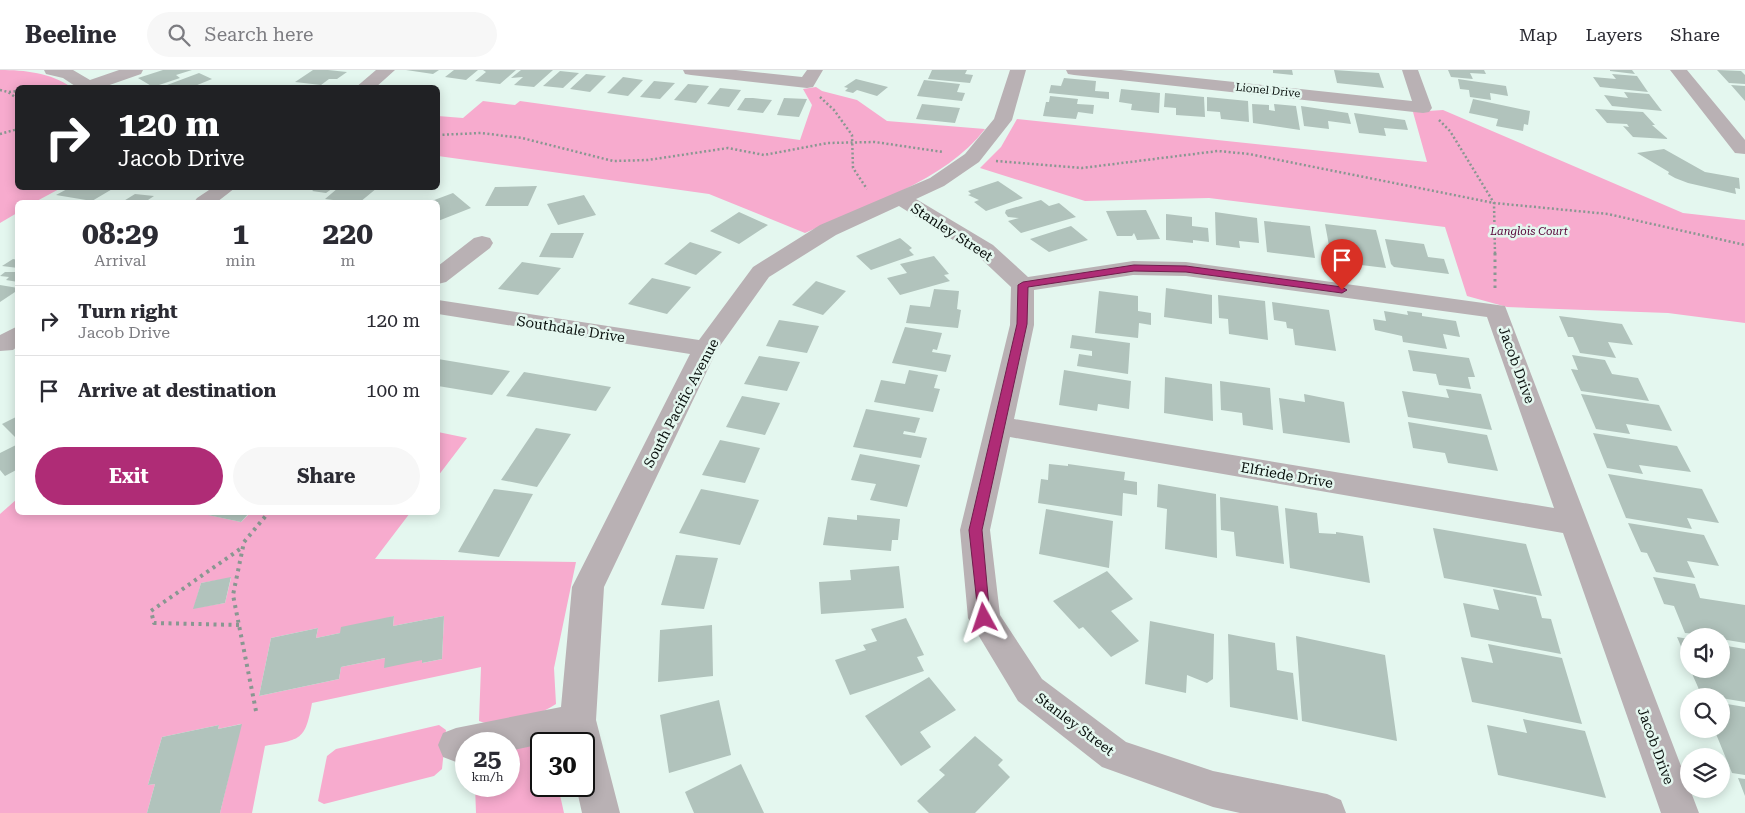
<!DOCTYPE html>
<html lang="en">
<head>
<meta charset="utf-8">
<style>
  :root { --surface:#fff; --page:#f7f7f7; --text:#2b2b33; --muted:#7c7c81; --line:#e1e1e2; --accent:#af2c76 }
  body { margin:0; font-family:"Roboto Serif",serif; background:var(--page); color:var(--text); height:100vh; display:flex; flex-direction:column; font-size:19px; white-space:nowrap }
  * { box-sizing:border-box; margin:0 }
  p { font-size:16px; color:var(--muted) }
  .icon { flex:none; width:28px; height:28px; fill:none; stroke:currentColor; stroke-width:2; stroke-linecap:round; stroke-linejoin:round }
  .map { position:relative; flex:1; overflow:hidden }
  .drawer { position:absolute; left:15px; top:130px; width:425px; height:315px; display:flex; flex-direction:column; background:var(--surface); border-radius:8px; box-shadow:0 2px 12px #0003 }
  .drawer>* { flex:none }
  .top-card { position:absolute; left:15px; top:15px; width:425px; height:105px; border-radius:8px; box-shadow:0 2px 12px #0003; background:#202124; color:#fff; overflow:hidden }
  .tools { position:absolute; left:1680px; top:558px; display:grid; gap:10px }
  .tools a { display:grid; place-items:center; width:50px; height:50px; border-radius:50%; background:var(--surface); box-shadow:0 2px 12px #0003; font-size:25px }
  .speed { position:absolute; left:455px; top:662px; display:flex; gap:10px; font-size:25px; font-weight:700; text-align:center }
  .speed>* { display:grid; place-content:center; width:65px; height:65px; border-radius:50%; background:var(--surface); box-shadow:0 2px 12px #0003; line-height:1 }
  .speed small { font-size:12px; font-weight:400 }
  .speed .limit { border:2px solid #111; border-radius:8px; background:#fff; color:#111 }
  .pin { position:absolute; display:grid; place-items:center; width:42px; height:42px; color:#fff; margin:-51px -21px; border-radius:50% 50% 50% 0; rotate:-45deg; box-shadow:0 0 5px #0007 }
  .pin .icon { rotate:45deg }
  .me { position:absolute; width:55px; margin:-28px; rotate:355deg; stroke-linejoin:round; filter:drop-shadow(0 0 4px #0008) }
  .turn { display:flex; align-items:center; gap:18px; height:105px; padding:0 20px; font-size:22px }
  .turn .icon { width:65px; height:65px; stroke-width:2.5 }
  .turn b { display:block; font-size:35px; line-height:42px }
  .eta { display:flex; justify-content:space-evenly; align-items:center; height:85px; text-align:center }
  .eta b { font-size:30px; font-weight:700; line-height:35px }
  .button { display:flex; gap:10px; margin-top:auto; padding:10px 20px }
  .button a { flex:1; height:58px; border-radius:30px; background:var(--accent); color:#fff; font-size:20px; font-weight:700; line-height:58px; text-align:center }
  .button a+a { background:var(--page); color:var(--text) }
  ul { padding:0; list-style:none }
  li { display:flex; align-items:center; gap:15px; height:70px; padding:0 20px; border-top:1px solid var(--line) }
  li div { flex:1 }
  li b { display:block; font-size:19px }
  li em { font-style:normal }
  header { display:flex; align-items:center; gap:30px; box-sizing:border-box; height:70px; padding:0 25px; background:var(--surface); border-bottom:1px solid var(--line) }
  header strong { font-size:24px }
  nav { display:flex; gap:28px; margin-inline-start:auto; font-size:18px }
  .search { width:350px; height:45px; background:var(--page); display:flex; align-items:center; gap:12px; box-sizing:border-box; padding:0 18px; border-radius:28px; color:var(--muted); font-size:19px }
  .map>svg:first-child { display:block }
</style>
</head>
<body>
<header>
<strong>Beeline</strong>
<div class="search"><svg class="icon" aria-label="search" viewBox="0 0 24 24"><circle cx="10" cy="10" r="6"/><path d="M15 15l6 6"/></svg>Search here</div>
<nav><a>Map</a><a>Layers</a><a>Share</a></nav>
</header>
<div class="map">
<svg width="1745" height="743" viewBox="0 0 1745 743">
  <rect width="100%" height="100%" fill="#e4f7ef"/>
  <path fill="#f7abce" fill-rule="evenodd" d="M0,0C25,0 51,3 71,17L18,18V118H61L35,132H18L17,143L0,153Z
    M816,17L822,21L857,30L887,51L985,59C946,111 864,136 805,163L709,124L438,86V46L463,48L483,31L515,35L520,31L800,70L812,35L803,19Z
    M1443,40L1683,143L1745,150V253L1668,243L1507,237L1467,226L1445,157L1209,128L1085,131L980,98L1001,77L1017,49L1427,92L1413,42Z
    M438,362L467,368L438,406Z
    M17,429L18,442H205L204,444L241,452L250,443H410L375,489L576,492L554,598L556,634C534,648 503,660 479,651L481,597L312,633C305,671 301,669 265,676L252,743H220L241,654L218,659L219,655L162,667L148,715L155,714L147,743H0V444ZM231,508L225,533L194,538L201,513ZM394,546L393,556L444,546L442,589L422,593V590L385,588L341,597L339,609L259,626L271,568L318,558L316,568L340,563Z
    M439,655L446,660L442,699L434,706L324,734L318,731L327,686L336,679Z
    M539,670L554,674H541V716H558L564,743H476L475,716H509V677Z"/>
  <path fill="#b1c3bc" d="M163,0H192L176,5L180,8L153,17L138,8Z
    M313,0H328L347,2L337,9H329L321,15L295,12Z
    M406,0H439L433,4Z
    M454,0H478L466,10L445,7Z
    M483,0H516L500,14L475,11L486,2Z
    M521,0H553L534,17L514,15L523,7L511,8Z
    M932,0H967L965,4L973,5L970,13L928,9Z
    M1273,0H1292L1293,5L1273,3Z
    M1334,0L1379,3L1384,18L1337,13Z
    M1448,0H1484L1486,4L1470,3L1473,9L1451,7Z
    M1610,0H1632L1635,4L1610,1Z
    M1717,0L1741,1L1745,5V14L1729,13Z
    M560,1L579,3L563,18L543,16Z
    M199,3L212,9L190,18H159Z
    M586,4L606,6L590,22L570,19Z
    M1612,4L1637,6L1648,22L1600,17L1593,7L1616,9Z
    M623,7L643,10L628,26L607,23Z
    M1064,8L1096,11L1095,21L1109,22V29L1049,23L1051,15L1061,16Z
    M856,9L888,17L877,26L857,20L853,23L845,21L848,18L844,17Z
    M1458,9L1506,16L1508,26L1490,23L1491,30L1470,27L1469,20L1460,19Z
    M924,10L960,14L957,22L965,23L962,31L917,26Z
    M654,11L675,13L660,29L640,27Z
    M688,14L709,16L696,33L674,30Z
    M1731,15L1745,16V31Z
    M720,18L741,20L729,37L707,34Z
    M1121,19L1160,23L1159,43L1131,40L1132,34L1119,32Z
    M1624,22L1649,24L1662,41L1612,36L1604,25L1628,28Z
    M1165,23L1204,27L1205,47L1176,45V38L1164,37Z
    M1050,26L1078,29L1077,34L1094,35L1093,44L1078,42L1076,49L1043,46L1046,32H1049Z
    M1207,27L1248,31L1249,52L1221,49L1220,42L1207,41Z
    M745,28H753L772,30L763,43L737,40Z
    M784,28L807,29L799,47L777,45Z
    M1473,29L1530,41L1528,55L1524,54L1523,61L1496,56L1498,49L1469,43Z
    M922,34L960,38L955,53L916,49Z
    M1252,34L1269,35V40L1275,41L1274,34L1296,36L1300,60L1253,53Z
    M1301,36L1348,43L1351,54L1328,51L1329,59L1304,56Z
    M1595,39L1643,42L1655,55H1652L1668,69L1633,67L1623,56L1629,57L1627,54L1607,53Z
    M1354,43L1405,50L1408,60L1384,58L1386,66L1359,63Z
    M1664,79L1705,102L1739,108L1740,119L1735,118L1736,124L1688,113L1675,108L1668,104L1669,102L1637,83Z
    M998,111L1023,128L986,141L974,132L979,130L968,125L971,124L968,121Z
    M537,116L528,136H485L495,117Z
    M69,118H114L92,131L56,125Z
    M316,118H333L326,123L312,121Z
    M338,118H377L360,132H339L341,131L325,129Z
    M453,123L471,138L438,151V132H429Z
    M135,124L154,126L145,132H122Z
    M584,125L596,145L558,155L547,134Z
    M1041,130L1049,136L1059,133L1076,147L1021,163L1008,151L1019,148L1008,147L1005,143L1006,140Z
    M1146,140L1160,169L1137,170L1134,163L1132,166H1117L1106,141Z
    M739,142L768,155L739,174L710,161Z
    M1215,142L1257,148L1259,173L1239,171L1240,178L1216,175Z
    M1166,144L1192,147V156L1208,158L1209,172L1193,170V173L1166,170Z
    M1264,151L1310,156L1315,188L1267,182Z
    M1325,154L1376,160L1386,198L1361,195L1359,185L1330,181Z
    M1071,156L1088,170L1049,182L1030,169Z
    M551,163H584L573,188L539,187Z
    M900,168L912,178L909,180L914,185L871,200L856,186Z
    M1385,169L1424,174L1428,187L1444,189L1449,204L1394,197L1391,194Z
    M690,172L722,182L696,205L664,194Z
    M934,186L949,204L944,205L950,211L900,225L887,208L907,203L900,194Z
    M13,189L18,190V198L2,196Z
    M522,192L561,198L538,225L498,219Z
    M5,202H18V212L6,210L9,207L0,206Z
    M652,208L691,217L667,244L628,234Z
    M816,211L846,221L823,245L792,235Z
    M0,215L18,218V220L0,232Z
    M1166,218L1212,225V254L1164,247Z
    M934,219L959,221L957,239L961,240L958,258L906,253L910,235L930,237Z
    M1099,221L1138,226V241L1151,243V255L1139,253L1138,268L1095,263Z
    M1218,225L1265,231L1268,270L1229,264L1228,249L1219,248Z
    M1272,232L1329,240L1336,281L1295,275L1293,259L1287,258L1286,252L1274,250Z
    M1384,241L1408,245L1407,241L1422,243V246L1456,251L1460,267L1443,264L1447,279L1403,272L1402,266L1375,260L1373,249L1386,251Z
    M1559,246L1622,254L1633,275L1608,272L1616,288L1580,283L1573,267H1568Z
    M779,250L819,256L807,283L766,276Z
    M905,257L942,263L937,280L933,279L932,282L951,285L946,302L892,293Z
    M1072,265L1130,273L1128,304L1077,296L1079,284L1092,286V281L1070,278Z
    M1408,280L1469,288L1475,307H1468L1471,319L1439,315L1436,304L1413,301Z
    M1572,285L1605,290L1612,304L1638,308L1649,331L1581,321L1571,299L1578,300Z
    M759,286L800,292L787,321L744,314Z
    M438,289L510,301L492,325L438,316Z
    M909,300L938,305L934,318L940,319L933,342L874,332L881,310L905,314Z
    M1064,300L1131,311L1129,339L1098,334L1097,341L1059,335Z
    M524,302L611,317L596,341L506,326Z
    M1165,307L1212,314L1213,351L1164,343Z
    M1220,311L1270,318L1273,360L1243,355L1242,343L1221,340Z
    M1446,319L1481,324L1492,360L1408,347L1402,321L1449,328Z
    M1304,324L1344,332L1350,373L1283,363L1279,328L1305,332Z
    M1581,324L1659,335L1672,361L1626,354L1630,364L1596,359Z
    M742,326L780,333L765,365L726,357Z
    M866,339L920,348L915,363L904,361L903,364L927,368L921,388L853,377Z
    M18,346V370L2,354Z
    M1408,352L1487,365L1498,401L1448,393L1445,383L1413,378Z
    M536,358L571,364L537,417L501,410Z
    M1593,363L1677,376L1691,402L1639,395L1643,404L1607,398Z
    M720,370L760,378L745,413L702,405Z
    M18,374V399L5,406L0,400V383Z
    M860,384L920,395L907,437L870,430L876,414L851,410Z
    M1049,394L1068,396V394L1125,402L1124,410L1137,412V425L1123,423L1122,446L1038,433L1041,409L1048,410Z
    M1608,404L1702,419L1719,453L1687,448L1692,459L1626,448Z
    M1158,414L1216,424L1217,488L1165,479L1167,439L1157,437Z
    M494,419L533,424L499,487L458,482Z
    M701,419L759,430L740,475L679,463Z
    M1220,427L1278,436L1284,494L1236,486L1234,462L1221,460Z
    M1285,438L1317,443L1319,463L1336,464V462L1363,466L1370,513L1290,498Z
    M1046,439L1113,451L1109,498L1039,484Z
    M205,442H250L241,452L203,444Z
    M857,445L900,449L898,470H892L891,481L823,475L828,447L857,450Z
    M1628,453L1704,465L1719,496L1687,491L1695,508L1656,502L1647,483L1641,482Z
    M1433,458L1526,474L1542,526L1444,508Z
    M676,485L718,488L704,539L661,535Z
    M899,496L904,538L821,544L819,512L851,510L850,500Z
    M1107,501L1133,529L1111,541L1139,571L1111,587L1083,557L1079,559L1053,531Z
    M231,507L225,533L193,539L201,513Z
    M1653,507L1695,514L1700,528L1745,535V573L1721,569V566L1685,563L1674,536L1664,534Z
    M1493,519L1536,527L1542,548L1551,549L1561,584L1471,567L1463,533L1499,540Z
    M394,546L393,556L444,546L442,589L422,593V590L384,598L385,588L341,597L339,609L259,626L271,568L318,558L316,568L340,563L341,557Z
    M906,548L924,585L917,587L924,601L850,625L835,590L866,580L863,575L877,571L871,559Z
    M1150,551L1214,564L1213,609L1207,613L1187,605L1186,623L1145,614Z
    M712,555L713,606L658,612L660,560Z
    M1228,564L1275,573L1277,600L1293,603L1298,650L1230,637Z
    M1296,566L1385,585L1397,671L1302,651Z
    M1677,567L1689,569V595Z
    M1488,574L1562,588L1582,654L1472,632L1461,587L1493,593Z
    M1721,575L1745,579V632L1721,628V626L1701,624L1690,599H1721Z
    M929,607L956,640L920,662L931,677L901,696L865,646Z
    M719,630L731,685L669,703L660,645Z
    M1721,633L1745,637V705L1732,703L1714,659L1722,660Z
    M1523,649L1585,661L1606,728L1498,705L1487,655L1527,663Z
    M242,654L220,743H147L155,714L148,715L162,667L219,655L218,659Z
    M975,666L1003,690L998,695L1010,707L975,743H929L917,731L945,705L939,700Z
    M741,694L764,743H694L685,722Z
    M1738,708L1745,709V726Z"/>
  <g fill="none" stroke-linecap="round" stroke-linejoin="round">
    <path stroke="#899791" stroke-width="2.5" stroke-dasharray="2 2.5" stroke-linecap="butt" d="M0,20L8,22L18,29
      M9,22L18,21
      M820,27L834,40L852,65L853,98L867,119
      M1439,50L1450,61L1494,133L1495,184
      M0,64L18,59
      M438,65L481,63L522,68L613,91L648,90L728,78L764,85L828,73L875,72L943,82
      M996,91L1082,98L1218,81L1249,84L1494,133L1608,144L1745,175"/>
    <path stroke="#899791" stroke-width="3" stroke-dasharray="2.5 4" stroke-linecap="butt" d="M1495,183V222"/>
    <path stroke="#899791" stroke-width="4" stroke-dasharray="3 4.5" stroke-linecap="butt" d="M239,555L154,553L151,541L243,477
      M256,641L233,525L244,472L269,442"/>
    <path fill="#b9b1b4" fill-rule="evenodd" d="M44,0H73L90,10L119,0H143L141,4L101,18H78L63,8L46,4Z
      M376,0H395L375,18H355Z
      M683,0H736L802,7L807,0H823L813,17L807,18L691,5L685,4Z
      M1010,0H1026L1012,50L979,92L944,116L916,129L993,175L1028,207L1133,191L1186,192L1505,236L1699,743H1661L1563,463L1010,367L990,460L1000,545L1042,609L1126,672L1213,701L1327,724L1341,730L1346,743H1240L1213,737L1102,697L1018,631L968,548L960,460L1010,255L1011,217L977,185L899,136L836,165L769,207L717,280L604,517L596,650L620,743H582L576,716H584V674H566L565,669L509,681V674H466V690L456,692L443,687L438,675L443,663L456,658L561,637L572,517L690,284L438,244V230L699,270L753,197L820,155L930,108L965,84L994,49ZM1133,205L1186,206L1487,247L1554,438L1014,349L1034,255V220Z
      M1066,0H1121L1412,31L1402,0H1418L1432,38L1429,42L1423,43L1074,5L1068,4Z
      M1670,0H1687L1745,70V84L1735,83Z
      M212,118H235L217,132H194L197,128Z
      M482,166L490,168L493,173L490,178L446,212L438,214V196L474,168Z
      M18,256V276L13,280L0,281V265Z"/>
  </g>
  <path fill="#af2c76" stroke="#721d4d" d="M1134,195L1186,196L1342,217L1347,220L1342,223L1186,202L1134,201L1028,217L1027,254L982,460L990,548L988,552H979L969,460L1017,254L1018,215L1023,212Z"/>
  <g text-anchor="middle" stroke-width="5" stroke-linejoin="round" paint-order="stroke">
    <g font-size="11" fill="#070e0b" stroke="#e4f7ef">
      <text transform="translate(1268 20) rotate(6)" y="4">Lionel Drive</text>
    </g>
    <g font-size="11" font-style="italic" fill="#560036" stroke="#e4f7ef">
      <text x="1529" y="165">Langlois Court</text>
    </g>
    <g font-size="14" fill="#070e0b" stroke="#e4f7ef">
      <text transform="translate(952 162) rotate(33)" y="5">Stanley Street</text>
      <text transform="translate(571 259) rotate(9)" y="5">Southdale Drive</text>
      <text transform="translate(1517 295) rotate(70)" y="5">Jacob Drive</text>
      <text transform="translate(681 333) rotate(-62)" y="5">South Pacific Avenue</text>
      <text transform="translate(1287 405) rotate(10)" y="5">Elfriede Drive</text>
      <text transform="translate(1075 654) rotate(37)" y="5">Stanley Street</text>
      <text transform="translate(1656 676) rotate(70)" y="5">Jacob Drive</text>
    </g>
  </g>
</svg>
<div class="tools">
<a><svg class="icon" aria-label="sound" viewBox="0 0 24 24"><path d="M4 9h4l5-4v14l-5-4H4zM17 9q2 3 0 6"/></svg></a>
<a><svg class="icon" aria-label="search" viewBox="0 0 24 24"><circle cx="10" cy="10" r="6"/><path d="M15 15l6 6"/></svg></a>
<a><svg class="icon" aria-label="layers" viewBox="0 0 24 24"><path d="M12 4l9 5-9 5-9-5zM3 14l9 5 9-5"/></svg></a>
</div>
<div class="speed"><div>25<small>km/h</small></div><div class="limit">30</div></div>
<div class="pin" style="left:1342px;top:220px;background:#d93025"><svg class="icon" aria-label="arrive" viewBox="0 0 24 24"><path d="M6 21V4h12l-3 4 3 4H6"/></svg></div>
<svg class="me" style="left:984px;top:548px" viewBox="-20 -20 40 40"><path d="M0-17L14 15 0 8-14 15z" fill="#af2c76" stroke="#fff" stroke-width="4"/></svg>
<div class="top-card">
<div class="turn"><svg class="icon" aria-label="right" viewBox="0 0 24 24"><path d="M7 20v-9h11M14 6l5 5-5 5"/></svg><div><b>120 m</b>Jacob Drive</div></div>
</div>
<section class="drawer">
<div class="eta">
<div><b>08:29</b><p>Arrival</p></div>
<div><b>1</b><p>min</p></div>
<div><b>220</b><p>m</p></div>
</div>
<ul>
<li><svg class="icon" aria-label="right" viewBox="0 0 24 24"><path d="M7 20v-9h11M14 6l5 5-5 5"/></svg><div><b>Turn right</b><p>Jacob Drive</p></div><em>120 m</em></li>
<li><svg class="icon" aria-label="arrive" viewBox="0 0 24 24"><path d="M6 21V4h12l-3 4 3 4H6"/></svg><div><b>Arrive at destination</b></div><em>100 m</em></li>
</ul>
<div class="button"><a>Exit</a><a>Share</a></div>
</section>
</div>
</body>
</html>
